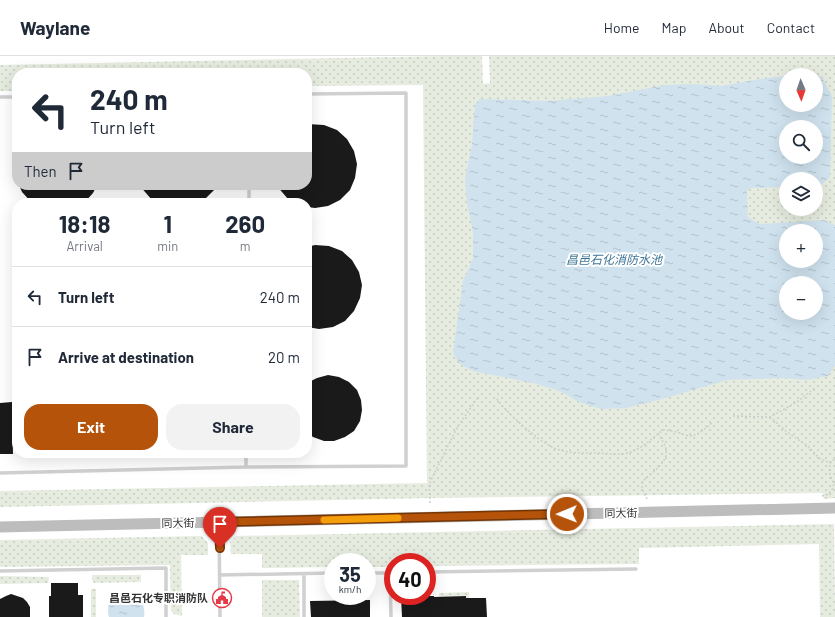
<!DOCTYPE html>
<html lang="en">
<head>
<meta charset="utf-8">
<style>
  :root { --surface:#fff; --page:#f2f2f3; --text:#1f2937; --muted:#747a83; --line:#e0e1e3; --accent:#b45309 }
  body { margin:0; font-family:Barlow,"Noto Sans SC",sans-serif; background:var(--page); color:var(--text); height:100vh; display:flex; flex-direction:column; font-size:15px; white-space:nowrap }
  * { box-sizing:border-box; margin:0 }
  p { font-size:13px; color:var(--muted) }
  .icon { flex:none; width:22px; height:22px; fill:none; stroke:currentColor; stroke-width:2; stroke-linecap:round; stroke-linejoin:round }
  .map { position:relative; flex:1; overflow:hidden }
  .sheet { position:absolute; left:12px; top:142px; width:300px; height:260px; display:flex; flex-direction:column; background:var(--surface); border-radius:16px; box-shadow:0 4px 16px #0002 }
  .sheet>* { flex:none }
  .banner { position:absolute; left:12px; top:12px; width:300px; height:122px; border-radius:16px; box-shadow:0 4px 16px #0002; background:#fff; color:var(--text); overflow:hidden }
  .needle { width:26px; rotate:178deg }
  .tools { position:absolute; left:779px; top:12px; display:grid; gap:8px }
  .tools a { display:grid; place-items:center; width:44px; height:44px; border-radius:50%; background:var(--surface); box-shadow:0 4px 16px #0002; font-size:20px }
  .speed { position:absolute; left:324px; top:497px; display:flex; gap:8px; font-size:20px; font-weight:700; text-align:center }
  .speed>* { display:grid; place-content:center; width:52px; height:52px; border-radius:50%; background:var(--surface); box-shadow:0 4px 16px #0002; line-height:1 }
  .speed small { font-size:10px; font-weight:400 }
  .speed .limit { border:6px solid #d22; background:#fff; color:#111 }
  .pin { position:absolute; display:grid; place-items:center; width:34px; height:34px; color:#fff; margin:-41px -17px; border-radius:50% 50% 50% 0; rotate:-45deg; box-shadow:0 0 4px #0007 }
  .pin .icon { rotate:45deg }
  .me { position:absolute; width:44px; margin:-22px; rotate:269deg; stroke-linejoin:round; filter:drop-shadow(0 0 3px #0008) }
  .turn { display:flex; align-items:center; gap:14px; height:84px; padding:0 12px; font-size:18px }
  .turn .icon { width:52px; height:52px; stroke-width:2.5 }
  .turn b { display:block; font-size:28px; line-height:34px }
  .then { display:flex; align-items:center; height:38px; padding:0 12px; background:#0003; gap:8px; font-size:15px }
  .eta { display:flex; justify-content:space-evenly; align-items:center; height:68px; text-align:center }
  .eta b { font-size:24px; font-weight:700; line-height:28px }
  .action { display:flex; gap:8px; margin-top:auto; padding:8px 12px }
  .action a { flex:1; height:46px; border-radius:16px; background:var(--accent); color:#fff; font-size:16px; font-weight:700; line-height:46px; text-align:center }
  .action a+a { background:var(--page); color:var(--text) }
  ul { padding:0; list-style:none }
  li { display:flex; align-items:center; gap:12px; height:60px; padding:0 12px; border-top:1px solid var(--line) }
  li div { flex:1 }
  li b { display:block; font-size:15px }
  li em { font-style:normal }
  header { display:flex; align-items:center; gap:24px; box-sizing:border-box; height:56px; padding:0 20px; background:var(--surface); border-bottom:1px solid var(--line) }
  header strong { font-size:19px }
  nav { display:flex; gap:22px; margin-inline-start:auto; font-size:14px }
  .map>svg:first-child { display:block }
</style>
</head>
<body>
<header>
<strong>Waylane</strong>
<nav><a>Home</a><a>Map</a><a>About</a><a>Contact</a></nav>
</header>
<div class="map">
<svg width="835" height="561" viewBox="0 0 835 561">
  <defs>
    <pattern id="park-dots" width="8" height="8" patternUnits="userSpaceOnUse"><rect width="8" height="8" fill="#e6ecdf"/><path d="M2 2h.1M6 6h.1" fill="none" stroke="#c6cbc0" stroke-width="1.8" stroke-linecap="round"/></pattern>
    <pattern id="water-ripples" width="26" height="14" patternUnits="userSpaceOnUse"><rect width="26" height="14" fill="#cfe2ee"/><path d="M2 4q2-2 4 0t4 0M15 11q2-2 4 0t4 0" fill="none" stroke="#b2c2cd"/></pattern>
  </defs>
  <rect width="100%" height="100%" fill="#fff"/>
  <path fill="url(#park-dots)" fill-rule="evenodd" d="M443,0H482L483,28L490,27L489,0H835V442L824,443L823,437L430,442L0,451V435L427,427L423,29L307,30V17H17V35H0V9ZM786,19H816V49H786ZM786,71H816V101H786ZM786,123H816V153H786ZM786,175H816V205H786ZM786,227H816V257H786Z
    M834,468L835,561H820L819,488L639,492V508L427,510V506H393V511H367V506H333V511L262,512V498H231L230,486L236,480Z
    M202,480L208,487V499H181L182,560L174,558L171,555L170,509L0,511V484Z
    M92,519H141V526L94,527L92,524Z
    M0,520L49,521L48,527L0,528Z
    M262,524H299L300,561H262Z
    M91,533H96V561H91Z
    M469,536V542H466V540L439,541V537Z"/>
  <path fill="url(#water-ripples)" fill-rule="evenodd" d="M786,20V49H816V20H821L832,40L830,121L817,132L816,123H786V131L751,132L747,135L748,161L752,164L760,168L824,164L835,169V310L828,320L807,324L783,322L727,324L666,342L626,352L601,353L579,346L560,335L537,328L473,315L460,308L453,297L463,225L473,203V176L467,148L465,122L472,88L475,49L480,43L549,45L608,40L665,29L691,28L721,30L760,23ZM786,71H816V101H786ZM786,175H816V205H786ZM786,227H816V257H786Z
    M125,536C139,538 146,547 144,561H109C105,548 113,539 125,536Z"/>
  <path fill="#1a1a1a" d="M307,68L324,69L337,74L347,83L354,95L357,108L355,122L350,134L340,144L328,150L315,152L307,151V147H295L288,143L276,129H307Z
    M19,129H97L93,137L84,147H32L22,136Z
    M139,129H219L204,144L200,147H158L152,144Z
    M315,189L329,190L342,195L352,204L359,216L362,229L360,242L354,255L345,265L333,271L319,273L307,271V191Z
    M328,319L339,321L349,326L357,334L361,344L362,354L360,365L354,375L345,381L334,385H324L313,381L307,376V327L317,322Z
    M12,346L13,398H0V347Z
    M51,527H78V539H83V561H49V540H51Z
    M11,538L23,542L27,546L30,551V561H0V543L6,540Z
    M401,540H434V541L466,540V542H486L487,561H402Z
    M370,544V561H311L310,545Z"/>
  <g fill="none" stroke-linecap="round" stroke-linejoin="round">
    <path stroke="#cdcdcd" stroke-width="1.5" stroke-dasharray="2 2" stroke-linecap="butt" d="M497,343C507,357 536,383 552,391C566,398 585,397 600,397C609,398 619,399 628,397C642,393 652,382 663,374C690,375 686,390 712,367
      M733,360L770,361L797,346L816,331
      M770,361L787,376L809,391L819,402L830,407
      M822,440C829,439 832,435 834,428C830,420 827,413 832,404H835
      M647,443C645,439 642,434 642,429C643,424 646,422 650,419C666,405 673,398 658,378
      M430,447L429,429L434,418L458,370L479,340"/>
    <path stroke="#d0d0d0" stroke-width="3.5" d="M0,41H17
      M249,147V129
      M246,411L406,410V37L307,38
      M0,417L246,411V397
      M219,468L220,561
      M0,515L166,512V561
      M427,516L636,513
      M367,517H393
      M390,517L391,561
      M304,518V561
      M220,519L333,517"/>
    <path stroke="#bdbdbd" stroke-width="11" d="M0,471L835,452"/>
  </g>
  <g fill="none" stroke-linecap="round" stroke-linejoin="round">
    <defs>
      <path id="route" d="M220,492L219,466L567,458"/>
    </defs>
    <use href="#route" stroke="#753606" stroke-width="10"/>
    <use href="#route" stroke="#b45309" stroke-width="7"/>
    <path stroke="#f59e0b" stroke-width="7" d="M324,464L398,462"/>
  </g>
  <defs>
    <symbol id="civic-ring" viewBox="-11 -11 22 22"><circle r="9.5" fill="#fff" stroke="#e63946" stroke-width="1.5"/><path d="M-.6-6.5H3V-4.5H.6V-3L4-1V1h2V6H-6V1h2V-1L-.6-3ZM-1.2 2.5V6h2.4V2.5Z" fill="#e63946"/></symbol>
  </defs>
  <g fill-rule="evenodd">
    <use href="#civic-ring" x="211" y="531" width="22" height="22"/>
  </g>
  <g text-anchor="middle" stroke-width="4" stroke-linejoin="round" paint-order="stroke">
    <g font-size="11" fill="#333" stroke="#fff">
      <text transform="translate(621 457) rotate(-1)" y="4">同大街</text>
      <text transform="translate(178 467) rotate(-1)" y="4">同大街</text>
    </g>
    <g font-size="11" font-weight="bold" fill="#333" stroke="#fff" text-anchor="end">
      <text x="208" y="546">昌邑石化专职消防队</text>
    </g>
    <g font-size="12" font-style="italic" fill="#3f7597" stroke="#fff">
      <text x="614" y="208">昌邑石化消防水池</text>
    </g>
  </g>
</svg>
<div class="tools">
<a><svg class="needle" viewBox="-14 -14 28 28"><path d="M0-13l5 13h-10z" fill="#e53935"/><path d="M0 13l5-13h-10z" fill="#747a83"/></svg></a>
<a><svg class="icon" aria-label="search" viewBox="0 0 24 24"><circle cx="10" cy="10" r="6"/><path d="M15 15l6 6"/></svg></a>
<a><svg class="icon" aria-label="layers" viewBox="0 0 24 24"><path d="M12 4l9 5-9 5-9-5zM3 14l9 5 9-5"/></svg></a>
<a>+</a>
<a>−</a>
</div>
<div class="speed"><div>35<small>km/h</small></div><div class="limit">40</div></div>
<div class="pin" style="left:220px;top:492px;background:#d93025"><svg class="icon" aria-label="arrive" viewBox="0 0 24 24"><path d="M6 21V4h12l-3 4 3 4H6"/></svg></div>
<svg class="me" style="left:567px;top:458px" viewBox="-20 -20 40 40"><circle r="17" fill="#b45309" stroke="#fff" stroke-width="3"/><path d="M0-11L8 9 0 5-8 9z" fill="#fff"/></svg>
<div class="banner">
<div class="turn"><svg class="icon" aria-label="left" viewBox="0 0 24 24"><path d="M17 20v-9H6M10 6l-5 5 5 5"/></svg><div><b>240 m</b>Turn left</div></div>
<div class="then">Then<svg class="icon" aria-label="arrive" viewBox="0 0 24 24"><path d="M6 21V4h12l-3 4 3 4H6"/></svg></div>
</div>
<section class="sheet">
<div class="eta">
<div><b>18:18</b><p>Arrival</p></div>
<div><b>1</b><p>min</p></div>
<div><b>260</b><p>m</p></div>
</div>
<ul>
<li><svg class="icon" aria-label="left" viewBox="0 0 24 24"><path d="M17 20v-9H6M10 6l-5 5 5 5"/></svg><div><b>Turn left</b></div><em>240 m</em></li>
<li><svg class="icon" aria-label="arrive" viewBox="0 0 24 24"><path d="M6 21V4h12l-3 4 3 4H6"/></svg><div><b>Arrive at destination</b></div><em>20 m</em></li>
</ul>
<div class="action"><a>Exit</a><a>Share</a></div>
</section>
</div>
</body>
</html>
